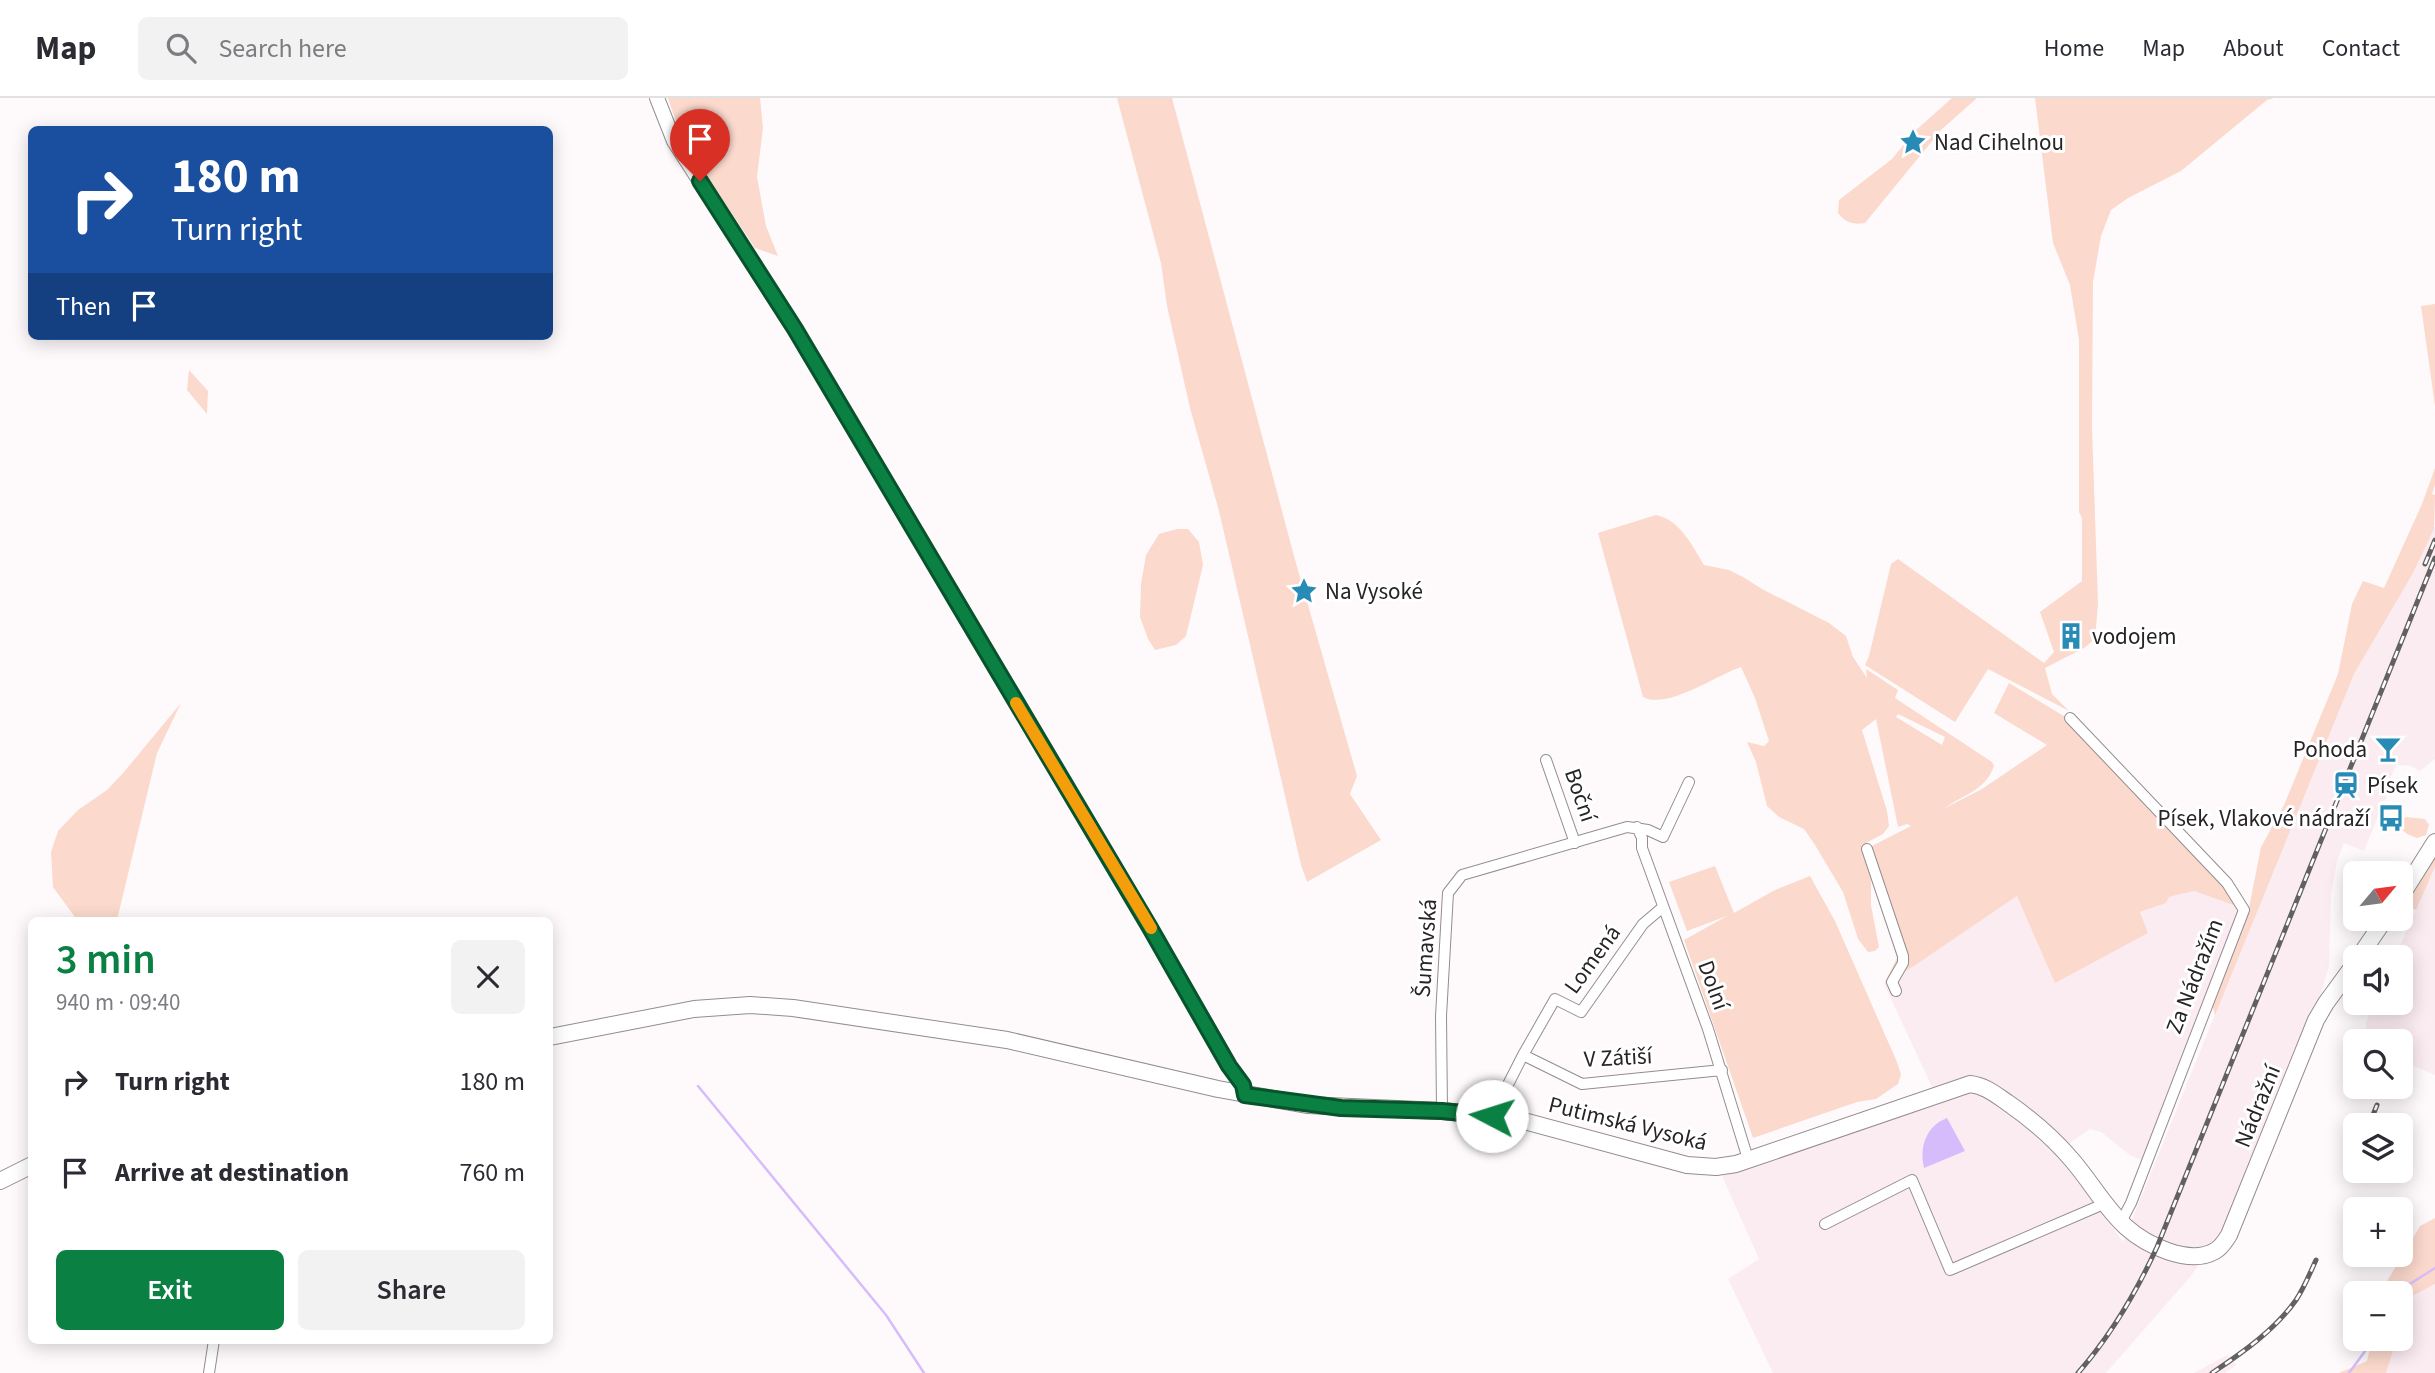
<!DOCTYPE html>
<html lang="en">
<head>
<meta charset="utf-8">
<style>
  :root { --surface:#fff; --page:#f2f2f3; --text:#2b2b33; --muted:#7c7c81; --line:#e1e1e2; --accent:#0b8043 }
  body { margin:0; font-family:"Source Sans 3",sans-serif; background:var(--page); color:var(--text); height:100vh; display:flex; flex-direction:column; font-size:26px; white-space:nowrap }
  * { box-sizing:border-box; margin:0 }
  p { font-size:23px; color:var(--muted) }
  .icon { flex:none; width:38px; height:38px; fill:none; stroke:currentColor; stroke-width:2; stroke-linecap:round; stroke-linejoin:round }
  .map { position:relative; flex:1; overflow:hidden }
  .panel { position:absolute; left:28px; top:819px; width:525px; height:427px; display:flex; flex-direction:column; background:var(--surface); border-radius:10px; box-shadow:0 4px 18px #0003 }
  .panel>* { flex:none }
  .banner { position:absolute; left:28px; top:28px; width:525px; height:214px; border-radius:10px; box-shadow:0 4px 18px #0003; background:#1a4fa0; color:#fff; overflow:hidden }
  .needle { width:46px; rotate:61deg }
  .tools { position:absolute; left:2343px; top:763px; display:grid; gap:14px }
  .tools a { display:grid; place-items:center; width:70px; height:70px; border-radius:10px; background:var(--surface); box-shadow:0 4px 18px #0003; font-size:35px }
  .pin { position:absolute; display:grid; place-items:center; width:60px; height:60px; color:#fff; margin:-72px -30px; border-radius:50% 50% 50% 0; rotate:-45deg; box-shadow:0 0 7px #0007 }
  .pin .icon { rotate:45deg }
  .me { position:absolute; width:77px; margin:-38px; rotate:275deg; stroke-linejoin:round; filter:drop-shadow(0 0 5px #0008) }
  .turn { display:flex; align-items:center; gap:24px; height:147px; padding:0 28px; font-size:32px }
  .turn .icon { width:91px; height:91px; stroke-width:2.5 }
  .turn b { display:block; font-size:49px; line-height:60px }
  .then { display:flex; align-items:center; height:66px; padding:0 28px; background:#0003; gap:14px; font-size:26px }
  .round { display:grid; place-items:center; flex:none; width:74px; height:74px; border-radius:10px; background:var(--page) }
  .head { display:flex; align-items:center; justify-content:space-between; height:119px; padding:0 28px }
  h1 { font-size:42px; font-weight:600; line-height:52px; color:var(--accent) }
  .cta { display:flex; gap:14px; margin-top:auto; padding:14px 28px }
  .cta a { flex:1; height:80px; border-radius:10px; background:var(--accent); color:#fff; font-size:28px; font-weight:600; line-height:80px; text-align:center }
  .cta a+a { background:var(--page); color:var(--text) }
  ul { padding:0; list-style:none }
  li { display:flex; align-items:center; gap:21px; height:91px; padding:0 28px }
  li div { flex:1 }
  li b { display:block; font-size:26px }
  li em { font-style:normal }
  header { display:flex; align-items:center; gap:42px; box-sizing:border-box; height:98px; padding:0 35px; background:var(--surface); border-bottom:2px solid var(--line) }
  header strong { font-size:33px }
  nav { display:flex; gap:38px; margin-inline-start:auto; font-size:24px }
  .search { width:490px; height:63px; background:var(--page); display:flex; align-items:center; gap:18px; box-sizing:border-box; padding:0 24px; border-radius:10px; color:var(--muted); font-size:26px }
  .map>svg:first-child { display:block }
</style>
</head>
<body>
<header>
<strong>Map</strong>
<div class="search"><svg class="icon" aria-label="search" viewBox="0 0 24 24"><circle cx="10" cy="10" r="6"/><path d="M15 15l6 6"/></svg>Search here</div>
<nav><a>Home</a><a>Map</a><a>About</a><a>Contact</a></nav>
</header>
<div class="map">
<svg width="2435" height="1275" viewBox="0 0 2435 1275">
  <rect width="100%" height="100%" fill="#fefafc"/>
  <path fill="#fbecf2" d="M2435,428V661L2420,673L2411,668L2396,667L2387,688L2390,689L2385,703H2381L2377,721L2364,753L2344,745L2337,763L2331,797L2329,868L2319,903L2223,1131L2191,1178L2106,1275H1773L1728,1181L1759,1161L1722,1078L1940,1006L1884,886L1914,868L2017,798L2124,847L2148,835L2140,814L2166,805L2169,799L2194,793L2239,809V818L2144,1063L2131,1058L2101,1034L2090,1031L2058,1053L2123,1144L2339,610L2354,576L2412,477Z
    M2435,769V977L2401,963V943H2369L2366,936V925L2374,905H2401V859H2395Z
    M2435,1186V1275H2386L2397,1241H2401L2403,1203Z
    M2227,1257L2236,1267L2225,1275H2194Z"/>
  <path fill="#fbd9cd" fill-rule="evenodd" d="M668,0H760L763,30L757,79L766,128L778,158L755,150L696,62L675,21Z
    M1117,0H1172L1294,458L1357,678L1350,696L1381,742L1307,784L1301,767L1219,413L1190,310L1167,208L1161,165Z
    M1952,0H1977L1942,31L1865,125C1853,127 1846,125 1838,115L1839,102L1892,61L1915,33Z
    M2035,0H2274L2267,2L2181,73L2128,100L2111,112L2101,138L2093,184L2092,329L2098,506L2095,541L2084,550L2045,570L2052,596L2069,613L1988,571L1955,624L1865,567L1869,558L1891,466L1898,461L2044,565L2054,554L2040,514L2082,483V420L2079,414V242L2070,187L2053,145Z
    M2435,206V308L2421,208Z
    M189,272L208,293L207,316L187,292Z
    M2435,370V387L2432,396L2435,397L2434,431L2412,477L2354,576L2215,917L2212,906L2248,815L2261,749L2284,707L2338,576L2352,506L2363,483L2384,490L2422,406Z
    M1656,417C1680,422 1692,447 1704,467L1729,472L1743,479L1762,491L1829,525L1846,538L1853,559L1867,580L1866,571L1898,592L1895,600L1992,664L1994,668C1985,693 1964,696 1945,710L1982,691L2047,647L1994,615L2009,585L2077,626L2211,767L2239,809L2194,793L2169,799L2166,805L2140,814L2148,835L2055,885L2017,798L1914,868L1884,886L1897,860L1868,750L1911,728L1907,726L1898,729L1876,621L1862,632L1887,713L1889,728L1883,736L1862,747L1871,782V807L1879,849L1875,853L1868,854L1858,841L1843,794L1815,747L1804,731L1779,719L1767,708L1756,664L1747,644L1764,648L1769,643L1755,600L1741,569C1717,577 1667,612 1643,599L1598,435ZM1898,616L1945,639L1942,647L1896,619Z
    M1177,431H1188L1199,444L1203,467L1186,538L1176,547L1155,552L1148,541L1140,519L1141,486L1146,457L1159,436Z
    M181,605L157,655L117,822H77L53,789L51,754L58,733L78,712L107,692L124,674Z
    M2406,719L2425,721L2429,727L2426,737L2417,740C2407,736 2401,735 2401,723Z
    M2435,760V769L2416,812L2406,808Z
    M1715,768L1734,815L1775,792L1810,778L1835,823L1897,964L1901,977L1898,986L1876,1001L1857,1004L1753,1040L1684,842L1727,818L1687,833L1669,784Z
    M2435,1120V1186L2403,1203L2401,1217V1195H2380L2420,1128Z
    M2372,1241H2397L2386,1275H2339L2367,1263Z"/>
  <path fill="#d7bcfc" d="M1947,1020L1965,1053L1924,1070C1919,1049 1926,1028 1947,1020Z"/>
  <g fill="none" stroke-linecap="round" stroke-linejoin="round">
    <path stroke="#d7bcfc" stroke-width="2.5" d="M698,988L886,1217L924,1275
      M2400,1195L2402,1191L2435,1170
      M2349,1275L2374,1241"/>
    <defs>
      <path id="minor" d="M2070,620L2227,785L2244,812L2131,1105L2121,1124
        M1546,662L1575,745
        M1637,729L1642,740V750L1708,931L1748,1061
        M1867,751L1903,858V865L1892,884L1896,893
        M1523,957L1582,986L1722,972
        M1442,1013L1441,918L1448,795L1462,777L1627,729L1648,732L1663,739L1689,684
        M1492,1018L1523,957L1555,901L1581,914L1643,826L1663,809
        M1825,1126L1912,1082L1950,1172L2106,1105
        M209,1275L214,1242"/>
      <path id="tertiary" d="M657,0L674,43L795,231L1149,828L1229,968L1243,987L1245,997"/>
      <path id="secondary" d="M2401,798L2435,744
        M2359,859L2385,821
        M550,939L694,911L750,907L793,910L1007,942L1218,991L1307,1007L1442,1013L1513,1020L1687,1067L1716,1069L1736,1066L1970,986C1986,988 1996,997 2008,1005C2031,1021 2054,1041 2072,1062C2091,1084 2105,1110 2126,1129C2146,1147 2189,1168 2215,1153C2222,1149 2225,1143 2229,1137L2316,922L2326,905L2356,864
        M0,1083L32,1067"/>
    </defs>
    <use href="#minor" stroke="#948d90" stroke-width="12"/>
    <use href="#tertiary" stroke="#948d90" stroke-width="16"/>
    <use href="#secondary" stroke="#948d90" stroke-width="18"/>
    <use href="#minor" stroke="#fff" stroke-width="10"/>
    <use href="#tertiary" stroke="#fff" stroke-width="14"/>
    <use href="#secondary" stroke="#fff" stroke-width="16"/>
    <defs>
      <path id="rail" d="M2425,466L2435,442
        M2369,1027L2377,1007
        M2078,1275C2111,1237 2136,1195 2157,1149L2435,460
        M2212,1275C2242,1255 2275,1232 2296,1202C2304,1190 2310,1175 2316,1162"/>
    </defs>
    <use href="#rail" stroke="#626061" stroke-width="5"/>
    <use href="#rail" stroke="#fff" stroke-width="2.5" stroke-dasharray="8" stroke-linecap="butt"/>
  </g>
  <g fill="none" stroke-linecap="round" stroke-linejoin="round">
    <defs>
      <path id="route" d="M700,83L795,231L1149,828L1229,968L1243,987L1245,997L1341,1010L1442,1013L1492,1018"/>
    </defs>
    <use href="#route" stroke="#07532c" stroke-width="18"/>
    <use href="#route" stroke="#0b8043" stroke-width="12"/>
    <path stroke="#f59e0b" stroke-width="12" d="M1016,605L1151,830"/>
  </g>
  <defs>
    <symbol id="sight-bare" viewBox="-9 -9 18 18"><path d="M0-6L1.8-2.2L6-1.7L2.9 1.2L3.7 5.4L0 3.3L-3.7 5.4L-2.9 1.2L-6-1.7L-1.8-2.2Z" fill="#288bb5" stroke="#fff" stroke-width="2.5" paint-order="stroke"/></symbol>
    <symbol id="building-bare" viewBox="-9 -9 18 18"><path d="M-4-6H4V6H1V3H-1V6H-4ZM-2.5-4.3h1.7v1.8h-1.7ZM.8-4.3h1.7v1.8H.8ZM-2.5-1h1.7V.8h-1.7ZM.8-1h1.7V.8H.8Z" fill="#288bb5" stroke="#fff" stroke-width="2.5" paint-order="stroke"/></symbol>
    <symbol id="bar-bare" viewBox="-9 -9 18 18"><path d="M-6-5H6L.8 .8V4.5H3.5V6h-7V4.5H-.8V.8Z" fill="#288bb5" stroke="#fff" stroke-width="2.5" paint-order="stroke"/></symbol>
    <symbol id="station-bare" viewBox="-9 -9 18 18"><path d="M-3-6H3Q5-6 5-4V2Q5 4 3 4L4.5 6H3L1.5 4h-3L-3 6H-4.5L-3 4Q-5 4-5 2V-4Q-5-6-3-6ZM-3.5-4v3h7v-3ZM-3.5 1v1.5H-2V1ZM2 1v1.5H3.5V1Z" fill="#288bb5" stroke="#fff" stroke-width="2.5" paint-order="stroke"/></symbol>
    <symbol id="bus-bare" viewBox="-9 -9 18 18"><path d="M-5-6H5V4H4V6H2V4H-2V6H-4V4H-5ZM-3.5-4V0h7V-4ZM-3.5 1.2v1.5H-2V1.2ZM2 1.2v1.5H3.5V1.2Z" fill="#288bb5" stroke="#fff" stroke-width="2.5" paint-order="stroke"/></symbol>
  </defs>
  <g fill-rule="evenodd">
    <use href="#sight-bare" x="1894" y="25" width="38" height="38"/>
    <use href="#sight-bare" x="1285" y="474" width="38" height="38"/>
    <use href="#building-bare" x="2052" y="519" width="38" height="38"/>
    <use href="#bar-bare" x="2369" y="632" width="38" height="38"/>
    <use href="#station-bare" x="2327" y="668" width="38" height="38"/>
    <use href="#bus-bare" x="2372" y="701" width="38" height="38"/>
  </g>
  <g text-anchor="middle" stroke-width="6" stroke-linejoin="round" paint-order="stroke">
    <g font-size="23" fill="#262425" stroke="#fff" text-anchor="start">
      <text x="1934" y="52">Nad Cihelnou</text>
      <text x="1325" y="501">Na Vysoké</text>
      <text x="2092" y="546">vodojem</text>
      <text x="2367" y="659" text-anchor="end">Pohoda</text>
      <text x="2367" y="695">Písek</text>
      <text x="2370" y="728" text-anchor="end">Písek, Vlakové nádraží</text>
    </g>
    <g font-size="23" fill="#262425" stroke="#fff">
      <text transform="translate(1581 697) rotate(71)" y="8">Boční</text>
      <text transform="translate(1425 850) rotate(-86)" y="8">Šumavská</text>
      <text transform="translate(1592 861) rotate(-54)" y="8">Lomená</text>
      <text transform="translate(2194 878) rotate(-69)" y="8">Za Nádražím</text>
      <text transform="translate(1714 887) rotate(70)" y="8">Dolní</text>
      <text transform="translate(1618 959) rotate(-3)" y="8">V Zátiší</text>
      <text transform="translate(2257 1008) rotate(-68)" y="8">Nádražní</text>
      <text transform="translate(1628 1025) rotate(14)" y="8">Putimská Vysoká</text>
    </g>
  </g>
</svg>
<div class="tools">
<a><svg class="needle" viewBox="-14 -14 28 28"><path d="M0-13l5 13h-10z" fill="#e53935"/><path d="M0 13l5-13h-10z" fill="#7c7c81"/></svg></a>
<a><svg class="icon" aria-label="sound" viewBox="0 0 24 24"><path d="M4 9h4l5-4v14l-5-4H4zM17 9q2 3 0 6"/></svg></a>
<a><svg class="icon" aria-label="search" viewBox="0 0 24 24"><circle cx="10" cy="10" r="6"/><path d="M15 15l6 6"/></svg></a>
<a><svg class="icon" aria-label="layers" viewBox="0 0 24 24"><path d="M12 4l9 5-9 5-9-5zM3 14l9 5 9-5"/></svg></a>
<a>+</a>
<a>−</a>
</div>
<div class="pin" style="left:700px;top:83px;background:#d93025"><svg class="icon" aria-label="arrive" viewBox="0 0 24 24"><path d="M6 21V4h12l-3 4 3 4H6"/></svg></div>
<svg class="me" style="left:1492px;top:1018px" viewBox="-20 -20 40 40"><circle r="19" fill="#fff"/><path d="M0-13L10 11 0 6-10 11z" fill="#0b8043"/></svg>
<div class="banner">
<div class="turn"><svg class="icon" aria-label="right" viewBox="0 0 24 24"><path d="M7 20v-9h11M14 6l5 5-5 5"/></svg><div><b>180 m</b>Turn right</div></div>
<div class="then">Then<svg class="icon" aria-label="arrive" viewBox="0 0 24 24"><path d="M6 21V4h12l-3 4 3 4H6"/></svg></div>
</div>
<section class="panel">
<div class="head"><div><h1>3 min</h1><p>940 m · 09:40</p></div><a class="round"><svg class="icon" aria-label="close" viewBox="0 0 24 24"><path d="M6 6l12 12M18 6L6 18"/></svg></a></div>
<ul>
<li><svg class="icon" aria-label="right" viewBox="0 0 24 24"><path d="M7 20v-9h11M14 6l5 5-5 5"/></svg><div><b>Turn right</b></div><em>180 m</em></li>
<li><svg class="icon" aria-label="arrive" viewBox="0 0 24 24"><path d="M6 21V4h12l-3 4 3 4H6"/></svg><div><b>Arrive at destination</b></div><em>760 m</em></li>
</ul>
<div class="cta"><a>Exit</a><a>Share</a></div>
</section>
</div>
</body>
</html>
